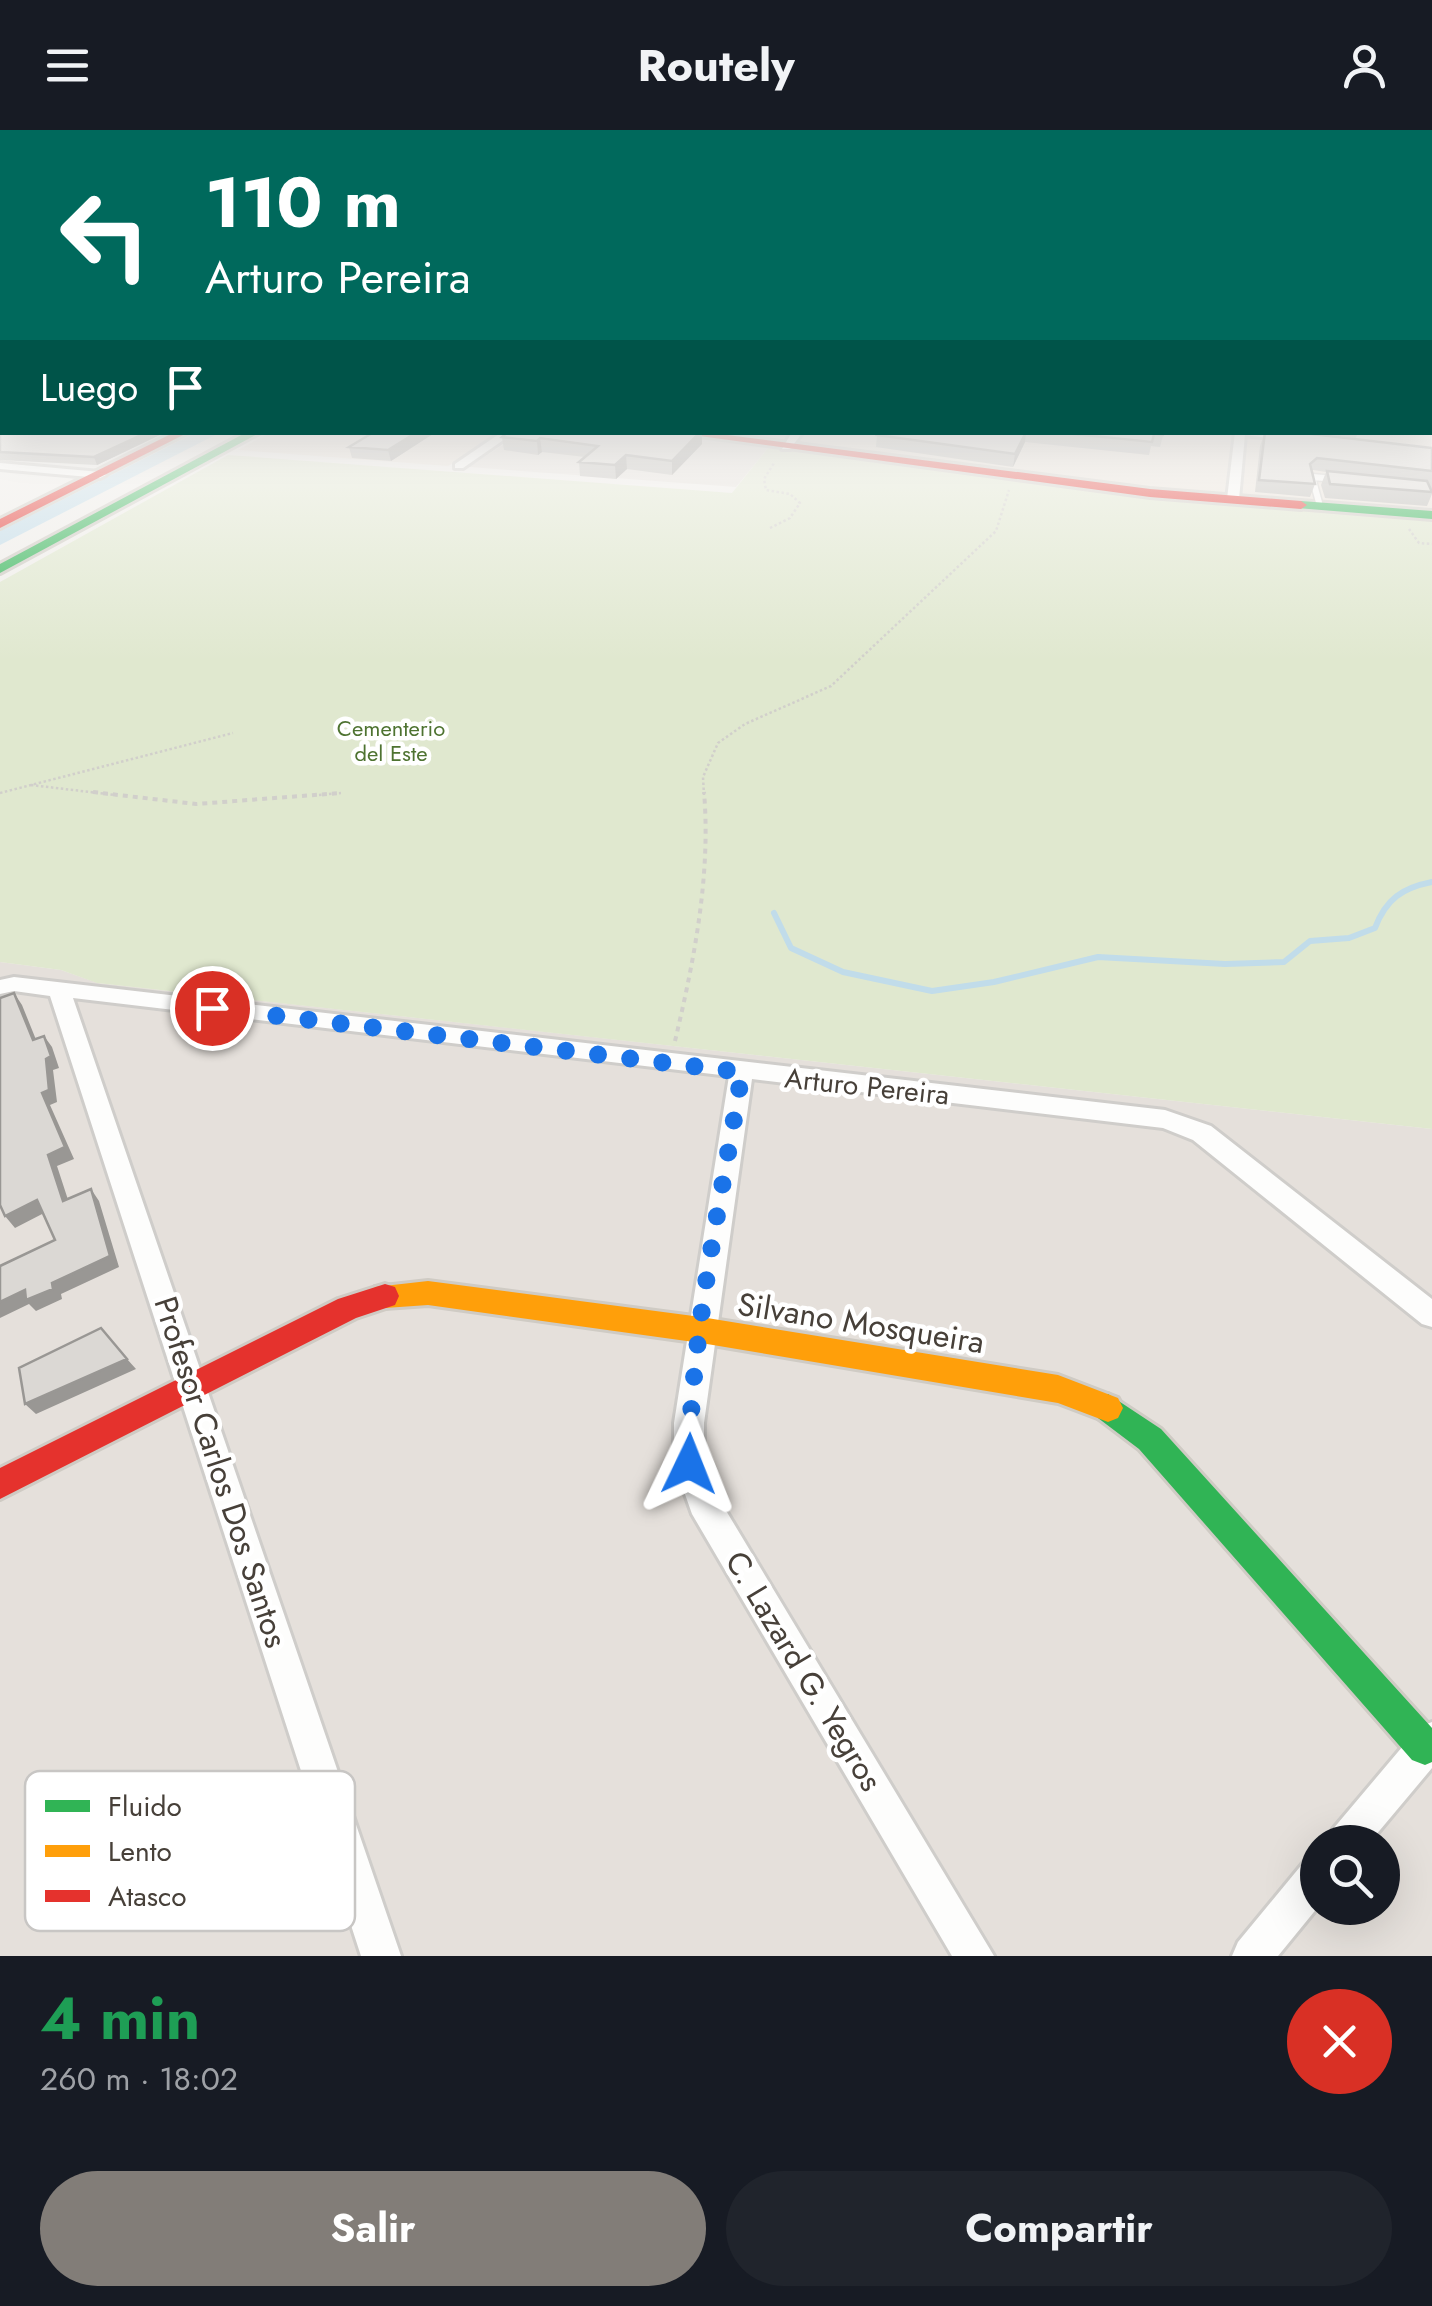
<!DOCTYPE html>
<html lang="es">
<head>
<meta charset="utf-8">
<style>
  :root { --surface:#171b24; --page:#20242c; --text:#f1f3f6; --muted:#9ea1a6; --accent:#827d78 }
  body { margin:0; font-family:Jost,sans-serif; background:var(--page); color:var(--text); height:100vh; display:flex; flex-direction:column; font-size:38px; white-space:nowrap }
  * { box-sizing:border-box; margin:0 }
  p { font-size:32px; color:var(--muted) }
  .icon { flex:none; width:55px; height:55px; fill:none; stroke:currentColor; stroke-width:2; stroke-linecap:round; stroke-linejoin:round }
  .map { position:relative; height:1826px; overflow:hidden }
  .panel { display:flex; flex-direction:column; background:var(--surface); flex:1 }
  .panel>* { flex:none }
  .banner { position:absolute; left:0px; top:0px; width:1432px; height:305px; box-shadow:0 10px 40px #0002; background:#00695c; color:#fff; overflow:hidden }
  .fabs { position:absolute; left:1300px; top:1695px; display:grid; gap:20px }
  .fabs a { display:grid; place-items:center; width:100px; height:100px; border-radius:50%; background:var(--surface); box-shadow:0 10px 40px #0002; font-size:50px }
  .pin { position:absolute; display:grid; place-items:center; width:85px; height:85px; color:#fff; margin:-42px; border:5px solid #fff; border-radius:50%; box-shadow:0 2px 10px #0007 }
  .me { position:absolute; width:110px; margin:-55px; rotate:2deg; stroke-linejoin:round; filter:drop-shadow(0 0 8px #0008) }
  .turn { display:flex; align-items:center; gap:35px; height:210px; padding:0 40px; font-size:45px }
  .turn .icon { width:130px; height:130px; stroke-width:2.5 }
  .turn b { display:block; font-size:70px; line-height:85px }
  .then { display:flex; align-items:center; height:95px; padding:0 40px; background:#0003; gap:20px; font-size:38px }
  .round { display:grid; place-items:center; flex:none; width:105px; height:105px; border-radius:52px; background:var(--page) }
  .headline { display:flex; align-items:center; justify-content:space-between; height:170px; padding:0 40px }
  h1 { font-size:60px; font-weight:700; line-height:75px; color:#1e9e55 }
  .button { display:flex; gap:20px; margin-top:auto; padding:20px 40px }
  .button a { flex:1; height:115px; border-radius:60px; background:var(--accent); color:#fff; font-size:40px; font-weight:700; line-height:115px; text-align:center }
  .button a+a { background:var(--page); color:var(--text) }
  header { display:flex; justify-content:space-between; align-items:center; height:130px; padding:0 40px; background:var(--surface); font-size:45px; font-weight:700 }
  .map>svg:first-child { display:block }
</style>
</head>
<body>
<header><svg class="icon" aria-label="menu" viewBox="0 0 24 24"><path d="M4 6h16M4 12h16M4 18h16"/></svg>Routely<svg class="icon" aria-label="person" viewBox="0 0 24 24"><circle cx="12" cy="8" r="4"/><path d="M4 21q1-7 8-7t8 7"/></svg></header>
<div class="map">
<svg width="1432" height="1826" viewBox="0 0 1432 1826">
  <rect width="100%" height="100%" fill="#f1efec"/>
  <path fill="#e5e0db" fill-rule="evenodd" d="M651,302L768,318L736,357L469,337L521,303Z
    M0,832L61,840L98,853L1432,999V1826H0ZM1318,1712H1382V1778H1318Z"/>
  <path fill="#ebe3da" d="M1430,276L1432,378L1140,358L710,303L1430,302Z
    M269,303H501L448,336L238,320Z"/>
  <path fill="#e0e8cf" d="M768,318L1137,366L1432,390V999L97,853L61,840L0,832V452L228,325L732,363Z"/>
  <path fill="#c1dcea" d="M195,303H219L0,415V401Z"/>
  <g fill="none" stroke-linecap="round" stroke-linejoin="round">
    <path stroke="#c1dcea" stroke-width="6" d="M774,783L791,818L843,842L932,861L994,852L1098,827L1225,834L1284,832L1310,811L1349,808L1375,798C1386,769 1402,758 1432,752"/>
    <defs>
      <path id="lane" d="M1320,376L1312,347L1337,349"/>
      <path id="street" d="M502,302H515L463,338H455V334Z
        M792,302H803L790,319H782Z
        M1235,302H1274L1296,308L1291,311L1245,305L1239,369L1233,373L1227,369Z
        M0,333L100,342L106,345L100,348L0,339Z
        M14,847L1165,980L1211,996L1432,1169V1197L1422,1194L1193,1010L1163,998L752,949L704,1293V1333L716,1364L994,1826H952L692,1384L674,1333V1293L729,946L73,868L401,1826H361L50,866L14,861L0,864V850Z
        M1432,1592V1638L1370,1712H1327L1333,1699L1419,1597Z
        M1318,1727V1777L1278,1826H1232L1238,1812L1304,1732Z"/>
      <path id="fast" d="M247,302H261L0,443V434Z
        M1301,371L1432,381V389L1297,378V372Z
        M1108,1264L1161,1299L1432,1598V1632L1425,1635L1412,1630L1139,1319L1098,1288L1093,1278L1098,1268Z"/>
      <path id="slow" d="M428,1151L701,1187L1058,1245L1118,1268L1123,1278L1118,1288L1108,1292L1058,1273L701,1213L428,1175L385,1178L375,1175L371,1166L375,1157Z"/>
      <path id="jam" d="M175,302H189L0,398V389Z
        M670,302H704L1150,359L1301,371L1307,375L1301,379L1150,367Z
        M385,1154L395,1157L399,1166L395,1175L356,1188L0,1369V1338L338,1169Z"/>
    </defs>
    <use href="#lane" stroke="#cfcdca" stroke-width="9"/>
    <use href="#street" stroke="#cfcdca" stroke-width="6"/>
    <use href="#fast" stroke="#cfcbc4" stroke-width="6"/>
    <use href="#slow" stroke="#cfcbc4" stroke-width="6"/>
    <use href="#jam" stroke="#cfcbc4" stroke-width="6"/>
    <path stroke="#d1cfcb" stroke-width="2.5" stroke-dasharray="2.5 2.5" stroke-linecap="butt" d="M770,398L790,388L800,373L790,364L766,360L764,349L774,333
      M1409,399L1419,413L1432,414
      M31,655L115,665
      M0,663L233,603
      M319,665L341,663
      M704,665L703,647L718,613L745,594L831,556L996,401L1009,360"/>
    <path stroke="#d1cfcb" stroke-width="4" stroke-dasharray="5 5" stroke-linecap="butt" d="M93,662L196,674L341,663
      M675,911C694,831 711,745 704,662"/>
    <use href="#lane" stroke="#fdfdfc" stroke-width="6"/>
    <use href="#street" fill="#fdfdfc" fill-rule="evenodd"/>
    <use href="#fast" fill="#30b455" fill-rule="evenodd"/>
    <use href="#slow" fill="#ff9f0a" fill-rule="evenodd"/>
    <use href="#jam" fill="#e5322d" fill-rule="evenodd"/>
  </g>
  <path fill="#bcbab6" d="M0,276H2L166,302L97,335L0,330V282H2V276Z
    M436,302L391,331L352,328L349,317Z
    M508,302H702V314L672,345L627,339L616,349L580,346L579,332L585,327L542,322L538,325L504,320L502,307Z
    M879,302H1164L1160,317L1151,316L1149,325L1025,312L1013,337L876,317L877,305Z
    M1305,302H1358L1356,308Z
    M1264,305L1432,318V364L1427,376L1325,368L1321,355L1326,342L1313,340L1311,341L1315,354L1310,367L1255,362L1260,316Z"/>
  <path fill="#999794" d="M148,302H166L97,335L94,327Z
    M417,302H436L391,331L388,320Z
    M700,302H702V314L672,345V331Z
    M1026,302L1025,312L1013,337L1015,324Z
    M540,308L542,322L538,325L537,311Z
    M626,325L627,339L616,349L615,335Z
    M14,863L22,875L41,922L33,910Z
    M44,906L52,917L59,938L53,940L57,972L50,975L74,1029L57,1036L72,1082L63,1071L48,1025L42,963L46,929Z
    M91,1059L99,1071L119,1137L61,1164L62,1169L36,1181L29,1174L0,1188V1172L25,1160L52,1153Z
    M37,1070L46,1082L15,1098L5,1086Z
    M127,1229L136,1239L36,1284L25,1274Z"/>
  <path fill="#dbd8d4" stroke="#999794" stroke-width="2.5" d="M2,276V302H148L94,327L0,322V282H2Z
    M374,302H417L388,320L349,317Z
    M508,302H700L672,331L626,325L615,335L579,332L598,316L540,308L537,311L502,307Z
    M879,302H1026L1015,324L877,305Z
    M1055,302H1164L1163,305L1154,304L1152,312Z
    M1265,302H1294L1432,318V341L1317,328L1310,334L1315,354L1259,350Z
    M1327,341L1427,351L1432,362L1330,354Z
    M14,863L33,910L44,906L51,926L46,929L49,960L42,963L65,1017L48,1025L63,1071L91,1059L110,1126L52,1153L53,1159L26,1170L25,1160L0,1172V1136L55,1110L37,1070L5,1086L0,1075V868Z
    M101,1198L127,1229L25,1274L19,1238Z"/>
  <linearGradient id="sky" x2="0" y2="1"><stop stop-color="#98c4e9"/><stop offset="0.52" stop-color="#f9f8f6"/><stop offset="1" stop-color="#f9f8f6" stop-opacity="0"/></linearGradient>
  <rect width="1432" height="531" fill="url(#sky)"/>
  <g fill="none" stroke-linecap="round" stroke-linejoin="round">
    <path stroke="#1a73e8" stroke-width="18" stroke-dasharray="0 32.4" d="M212,878L742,942C721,1071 691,1203 689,1334"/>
  </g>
  <g text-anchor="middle" stroke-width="9" stroke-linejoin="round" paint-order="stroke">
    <g font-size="22" fill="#4e7331" stroke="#fff">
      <text x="391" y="606">Cementerio<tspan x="391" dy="25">del Este</tspan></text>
    </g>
    <g font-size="28" fill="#474039" stroke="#fff">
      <text transform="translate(867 956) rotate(6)" y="10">Arturo Pereira</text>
    </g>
    <g font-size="32" fill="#474039" stroke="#fff">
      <text transform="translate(861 1193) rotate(9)" y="11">Silvano Mosqueira</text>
      <text transform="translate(221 1342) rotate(72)" y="11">Profesor Carlos Dos Santos</text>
      <text transform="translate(804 1541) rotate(59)" y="11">C. Lazard G. Yegros</text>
    </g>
  </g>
  <rect x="25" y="1641" width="330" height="160" rx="15" fill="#fff" stroke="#c8c6c4" stroke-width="2.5"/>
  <rect x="45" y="1670" width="45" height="12" fill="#30b455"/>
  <rect x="45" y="1715" width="45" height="12" fill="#ff9f0a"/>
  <rect x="45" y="1760" width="45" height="12" fill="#e5322d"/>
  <g font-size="28" fill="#474039">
    <text x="108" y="1686">Fluido</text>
    <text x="108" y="1731">Lento</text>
    <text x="108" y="1776">Atasco</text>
  </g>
</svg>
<div class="fabs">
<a><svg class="icon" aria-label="search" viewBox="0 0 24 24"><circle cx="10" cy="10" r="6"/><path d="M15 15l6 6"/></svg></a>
</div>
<div class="pin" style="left:212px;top:878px;background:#d93025"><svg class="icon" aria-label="arrive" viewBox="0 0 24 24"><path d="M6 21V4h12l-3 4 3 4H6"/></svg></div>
<svg class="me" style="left:689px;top:1334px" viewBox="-20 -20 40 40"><path d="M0-17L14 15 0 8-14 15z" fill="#1a73e8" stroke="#fff" stroke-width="4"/></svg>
<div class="banner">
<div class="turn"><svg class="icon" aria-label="left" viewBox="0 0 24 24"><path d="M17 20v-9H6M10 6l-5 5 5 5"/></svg><div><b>110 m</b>Arturo Pereira</div></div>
<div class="then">Luego<svg class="icon" aria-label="arrive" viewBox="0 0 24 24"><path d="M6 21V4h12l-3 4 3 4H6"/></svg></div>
</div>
</div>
<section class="panel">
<div class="headline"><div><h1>4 min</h1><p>260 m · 18:02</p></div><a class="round" style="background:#d93025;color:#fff"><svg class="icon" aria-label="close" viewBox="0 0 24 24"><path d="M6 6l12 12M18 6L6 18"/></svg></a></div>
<div class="button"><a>Salir</a><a>Compartir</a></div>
</section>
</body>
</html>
